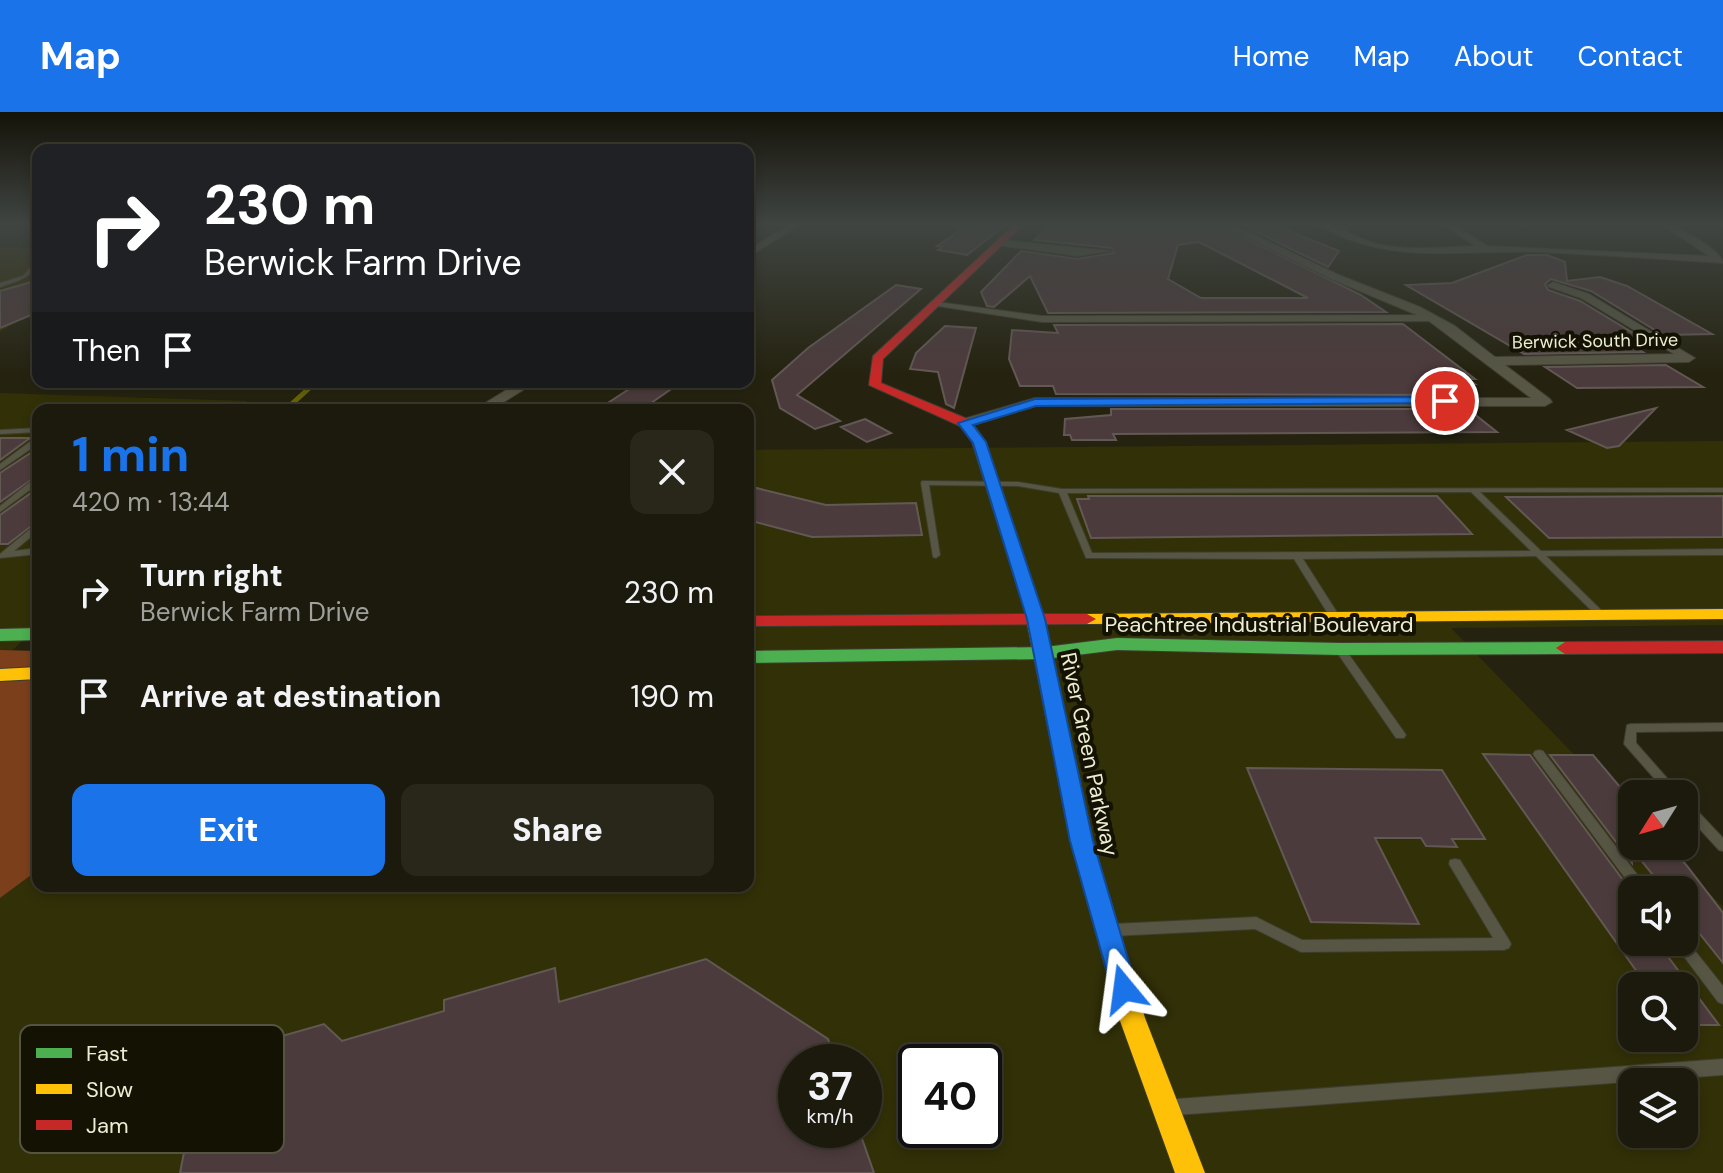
<!DOCTYPE html>
<html lang="en">
<head>
<meta charset="utf-8">
<style>
  :root { --surface:#1c1a0c; --page:#29271a; --text:#f1f3f6; --muted:#a0a19d; --line:#3a382d; --accent:#1a73e8 }
  body { margin:0; font-family:"DM Sans",sans-serif; background:var(--page); color:var(--text); height:100vh; display:flex; flex-direction:column; font-size:30px; white-space:nowrap }
  * { box-sizing:border-box; margin:0 }
  p { font-size:26px; color:var(--muted) }
  .icon { flex:none; width:44px; height:44px; fill:none; stroke:currentColor; stroke-width:2; stroke-linecap:round; stroke-linejoin:round }
  .map { position:relative; flex:1; overflow:hidden }
  .details { position:absolute; left:32px; top:292px; width:722px; height:488px; display:flex; flex-direction:column; background:var(--surface); border-radius:16px; box-shadow:0 4px 12px #0003,0 0 0 2px var(--line) }
  .details>* { flex:none }
  .guide { position:absolute; left:32px; top:32px; width:722px; height:244px; border-radius:16px; box-shadow:0 4px 12px #0003,0 0 0 2px var(--line); background:#202124; color:#fff; overflow:hidden }
  .needle { width:52px; rotate:233deg }
  .tools { position:absolute; left:1618px; top:668px; display:grid; gap:16px }
  .tools a { display:grid; place-items:center; width:80px; height:80px; border-radius:16px; background:var(--surface); box-shadow:0 4px 12px #0003,0 0 0 2px var(--line); font-size:40px }
  .speed { position:absolute; left:778px; top:932px; display:flex; gap:16px; font-size:40px; font-weight:700; text-align:center }
  .speed>* { display:grid; place-content:center; width:104px; height:104px; border-radius:50%; background:var(--surface); box-shadow:0 4px 12px #0003,0 0 0 2px var(--line); line-height:1 }
  .speed small { font-size:20px; font-weight:400 }
  .speed .limit { border:4px solid #111; border-radius:12px; background:#fff; color:#111 }
  .pin { position:absolute; display:grid; place-items:center; width:68px; height:68px; color:#fff; margin:-34px; border:4px solid #fff; border-radius:50%; box-shadow:0 2px 8px #0007 }
  .me { position:absolute; width:88px; margin:-44px; rotate:344deg; stroke-linejoin:round; filter:drop-shadow(0 0 6px #0008) }
  .turn { display:flex; align-items:center; gap:28px; height:168px; padding:0 40px; font-size:36px }
  .turn .icon { width:104px; height:104px; stroke-width:2.5 }
  .turn b { display:block; font-size:56px; line-height:68px }
  .then { display:flex; align-items:center; height:76px; padding:0 40px; background:#0003; gap:16px; font-size:30px }
  .round { display:grid; place-items:center; flex:none; width:84px; height:84px; border-radius:16px; background:var(--page) }
  .overview { display:flex; align-items:center; justify-content:space-between; height:136px; padding:0 40px }
  h1 { font-size:48px; font-weight:800; line-height:60px; color:var(--accent) }
  .action { display:flex; gap:16px; margin-top:auto; padding:16px 40px }
  .action a { flex:1; height:92px; border-radius:16px; background:var(--accent); color:#fff; font-size:32px; font-weight:800; line-height:92px; text-align:center }
  .action a+a { background:var(--page); color:var(--text) }
  ul { padding:0; list-style:none }
  li { display:flex; align-items:center; gap:24px; height:104px; padding:0 40px }
  li div { flex:1 }
  li b { display:block; font-size:30px }
  li em { font-style:normal }
  header { display:flex; align-items:center; gap:48px; box-sizing:border-box; height:112px; padding:0 40px; background:var(--accent); color:#fff }
  header strong { font-size:38px }
  nav { display:flex; gap:44px; margin-inline-start:auto; font-size:28px }
  .map>svg:first-child { display:block }
</style>
</head>
<body>
<header>
<strong>Map</strong>
<nav><a>Home</a><a>Map</a><a>About</a><a>Contact</a></nav>
</header>
<div class="map">
<svg width="1723" height="1061" viewBox="0 0 1723 1061">
  <rect width="100%" height="100%" fill="#252310"/>
  <path fill="#323007" fill-rule="evenodd" d="M0,136H38V197L0,220Z
    M0,281L247,289L239,298H38V512L13,538H0Z
    M1723,329V513L1451,516L1632,702V734H1663L1723,795V1061H0V786L38,758V774H748V338ZM1632,778H1684V830H1632ZM1632,874H1684V926H1632ZM796,950H864V1018H796ZM916,950H984V1018H916ZM1632,970H1684V1022H1632Z"/>
  <path fill="#7b3f1b" d="M0,538L38,539V758L0,786Z"/>
  <g fill="none" stroke-linecap="round" stroke-linejoin="round">
    <path stroke="#686509" stroke-width="5" d="M285,298L316,270"/>
  </g>
  <path fill="#4c3b3c" stroke="#625854" stroke-width="2" fill-rule="evenodd" d="M969,112H1007L967,143L938,138L942,135L937,134Z
    M1051,112L1085,116L1086,112H1217L1361,183L1386,200L1048,201L1030,164L994,195L987,194L981,180L1021,139L1077,147L1114,141L1112,136L1034,128ZM1199,130L1308,186H1201L1168,167L1178,133Z
    M1240,112H1272L1339,139L1328,155Z
    M1527,143H1547L1565,150L1567,169L1600,165L1627,174L1712,222L1663,223L1591,179L1551,167L1545,172L1548,178L1580,189L1638,224L1620,225L1643,240L1524,242L1406,173L1452,171Z
    M38,168V200L0,216V179Z
    M896,173L921,177L797,283L840,309L815,317L780,296L772,268L808,236Z
    M1403,212L1475,267H1468L1475,272L1438,273L1450,283L1056,282L1053,274H1020L1009,247L1012,218L1058,221L1054,213Z
    M945,214L976,216L954,296L946,292L938,260L910,257L916,241Z
    M1666,253L1703,275L1577,276L1545,255Z
    M640,270L674,275L641,298H597Z
    M1656,296L1619,334L1607,336L1567,318Z
    M1111,297H1468L1497,320L1113,322L1116,328H1072L1070,323H1064L1065,307L1111,303Z
    M865,307L891,321L867,330L841,315Z
    M0,326H30L0,348Z
    M38,336V363L0,390V361Z
    M748,374L826,393L916,391L922,423L812,425L748,408Z
    M38,376V409L8,432H0V403Z
    M1088,384H1437L1472,422L1091,426L1077,387H1089Z
    M1723,384V425L1549,426L1506,385Z
    M1483,642L1530,643L1632,780V830H1657L1719,913H1684V874H1647Z
    M1550,643H1593L1632,689V734H1670L1687,754L1723,801V851L1684,802V778H1665L1632,737V751Z
    M1247,656L1442,658L1485,727H1452L1457,735L1426,734L1421,726H1375L1419,812L1311,810Z
    M706,847L828,927L836,950H796V1018H859L874,1061H180L202,947L324,912L342,929L444,899V888L555,856L559,890Z"/>
  <g fill="none" stroke-linecap="round" stroke-linejoin="round">
    <defs>
      <path id="lane" d="M38,147C34,166 17,169 0,175V171L23,164Z
        M38,316V320L0,322V318Z
        M35,326H38V332L0,358V352Z
        M35,366H38V372L0,400V394Z
        M922,369L1018,370L1062,377L1723,376V380H1480L1541,439L1723,437V443L1546,444L1602,499L1604,501L1602,503H1596L1536,444L1303,447L1340,505L1335,508L1330,505L1294,447L1086,446L1059,381L1018,374L929,373L940,443L936,446L933,445L921,371ZM1471,380L1531,439L1092,441L1067,381Z
        M38,412V419L14,439L38,436V442L0,446V442L35,413Z
        M1341,536L1345,537L1404,620L1406,623L1404,626H1396L1336,539Z
        M1723,611V619L1636,620V631L1681,682H1668L1624,632L1627,613L1631,612Z
        M1539,638L1543,639L1649,778H1634L1535,645L1533,642L1535,639Z
        M1684,687L1688,689L1723,726V739L1719,738L1684,700Z
        M1455,747L1460,748L1509,828L1511,832L1509,836L1504,838L1301,840L1255,817L1113,824L1108,822L1106,818L1108,814L1113,812L1256,805L1302,828L1493,826L1449,752L1450,748Z
        M1684,825L1723,874V892L1718,890L1676,834L1674,830H1684Z
        M1723,947V963L1176,1003L1170,1001L1168,995L1170,989L1176,987Z"/>
      <path id="street" d="M790,112H801L748,145V138Z
        M1220,112H1232L1339,163L1420,195L1455,214L1495,245L1674,242L1581,186L1549,175L1548,173L1553,170L1589,182L1695,246L1689,250L1505,253L1550,287L1552,290L1545,294H1036L970,314H960V308L1035,286H1531L1429,209L1042,210L931,193L937,190L1042,204L1417,203L1331,167Z
        M1318,112C1340,112 1357,127 1378,132C1409,139 1444,135 1475,134L1442,112H1453L1488,134L1709,144L1661,112C1677,112 1722,138 1723,151C1662,147 1600,143 1539,140C1464,137 1385,155 1318,112Z
        M1000,128L1112,139L1077,144L997,133Z
        M519,270H536L491,298H474Z"/>
      <path id="fast" d="M38,516V528L0,529V517Z
        M1117,526L1340,531L1565,530L1574,536L1565,542L1340,543L1117,538L1045,547L748,551V539L1045,535Z"/>
      <path id="slow" d="M1034,496L1043,501L1093,729L1145,906L1205,1061H1175L1119,906L1071,729L1025,501Z
        M1723,497V507L1087,512L1078,507L1087,502Z
        M38,555V567L0,569V557Z"/>
      <path id="jam" d="M1015,112H1024L883,247L881,271L970,308L986,330L1042,502H1087L1096,507L1087,512L748,514V504L1026,502L972,330L960,314L869,273L873,244Z
        M1723,529V541L1565,542L1556,536L1565,530Z"/>
    </defs>
    <use href="#lane" stroke="#3e3e2f" stroke-width="2"/>
    <use href="#street" stroke="#3e3e2f" stroke-width="2"/>
    <use href="#fast" stroke="#3e3e2f" stroke-width="2"/>
    <use href="#slow" stroke="#3e3e2f" stroke-width="2"/>
    <use href="#jam" stroke="#3e3e2f" stroke-width="2"/>
    <use href="#lane" fill="#575645" fill-rule="evenodd"/>
    <use href="#street" fill="#575645" fill-rule="evenodd"/>
    <use href="#fast" fill="#4caf50" fill-rule="evenodd"/>
    <use href="#slow" fill="#ffc107" fill-rule="evenodd"/>
    <use href="#jam" fill="#c62828" fill-rule="evenodd"/>
  </g>
  <linearGradient id="sky" x2="0" y2="1"><stop stop-color="#141309"/><stop offset="0.43" stop-color="#404542"/><stop offset="1" stop-color="#404542" stop-opacity="0"/></linearGradient>
  <rect width="1723" height="261" fill="url(#sky)"/>
  <path fill="#1a73e8" stroke="#114b97" stroke-width="2" d="M1445,285L1449,286V291L1036,294L973,313L986,330L1045,507L1093,729L1137,877L1133,885L1124,889L1114,885L1070,729L1027,507L973,331L958,311L1035,287Z"/>
  <g text-anchor="middle" stroke-width="8" stroke-linejoin="round" paint-order="stroke">
    <g font-size="18" fill="#ededd4" stroke="#141303">
      <text transform="translate(1595 229) rotate(-1)" y="6">Berwick South Drive</text>
    </g>
    <g font-size="22" fill="#ededd4" stroke="#141303">
      <text x="1259" y="520">Peachtree Industrial Boulevard</text>
      <text transform="translate(1090 642) rotate(78)" y="8">River Green Parkway</text>
    </g>
  </g>
  <rect x="20" y="913" width="264" height="128" rx="12" fill="#141303" stroke="#555442" stroke-width="2"/>
  <rect x="36" y="936" width="36" height="10" fill="#4caf50"/>
  <rect x="36" y="972" width="36" height="10" fill="#ffc107"/>
  <rect x="36" y="1008" width="36" height="10" fill="#c62828"/>
  <g font-size="22" fill="#ededd4">
    <text x="86" y="949">Fast</text>
    <text x="86" y="985">Slow</text>
    <text x="86" y="1021">Jam</text>
  </g>
</svg>
<div class="tools">
<a><svg class="needle" viewBox="-14 -14 28 28"><path d="M0-13l5 13h-10z" fill="#e53935"/><path d="M0 13l5-13h-10z" fill="#a0a19d"/></svg></a>
<a><svg class="icon" aria-label="sound" viewBox="0 0 24 24"><path d="M4 9h4l5-4v14l-5-4H4zM17 9q2 3 0 6"/></svg></a>
<a><svg class="icon" aria-label="search" viewBox="0 0 24 24"><circle cx="10" cy="10" r="6"/><path d="M15 15l6 6"/></svg></a>
<a><svg class="icon" aria-label="layers" viewBox="0 0 24 24"><path d="M12 4l9 5-9 5-9-5zM3 14l9 5 9-5"/></svg></a>
</div>
<div class="speed"><div>37<small>km/h</small></div><div class="limit">40</div></div>
<div class="pin" style="left:1445px;top:289px;background:#d93025"><svg class="icon" aria-label="arrive" viewBox="0 0 24 24"><path d="M6 21V4h12l-3 4 3 4H6"/></svg></div>
<svg class="me" style="left:1124px;top:877px" viewBox="-20 -20 40 40"><path d="M0-17L14 15 0 8-14 15z" fill="#1a73e8" stroke="#fff" stroke-width="4"/></svg>
<div class="guide">
<div class="turn"><svg class="icon" aria-label="right" viewBox="0 0 24 24"><path d="M7 20v-9h11M14 6l5 5-5 5"/></svg><div><b>230 m</b>Berwick Farm Drive</div></div>
<div class="then">Then<svg class="icon" aria-label="arrive" viewBox="0 0 24 24"><path d="M6 21V4h12l-3 4 3 4H6"/></svg></div>
</div>
<section class="details">
<div class="overview"><div><h1>1 min</h1><p>420 m · 13:44</p></div><a class="round"><svg class="icon" aria-label="close" viewBox="0 0 24 24"><path d="M6 6l12 12M18 6L6 18"/></svg></a></div>
<ul>
<li><svg class="icon" aria-label="right" viewBox="0 0 24 24"><path d="M7 20v-9h11M14 6l5 5-5 5"/></svg><div><b>Turn right</b><p>Berwick Farm Drive</p></div><em>230 m</em></li>
<li><svg class="icon" aria-label="arrive" viewBox="0 0 24 24"><path d="M6 21V4h12l-3 4 3 4H6"/></svg><div><b>Arrive at destination</b></div><em>190 m</em></li>
</ul>
<div class="action"><a>Exit</a><a>Share</a></div>
</section>
</div>
</body>
</html>
